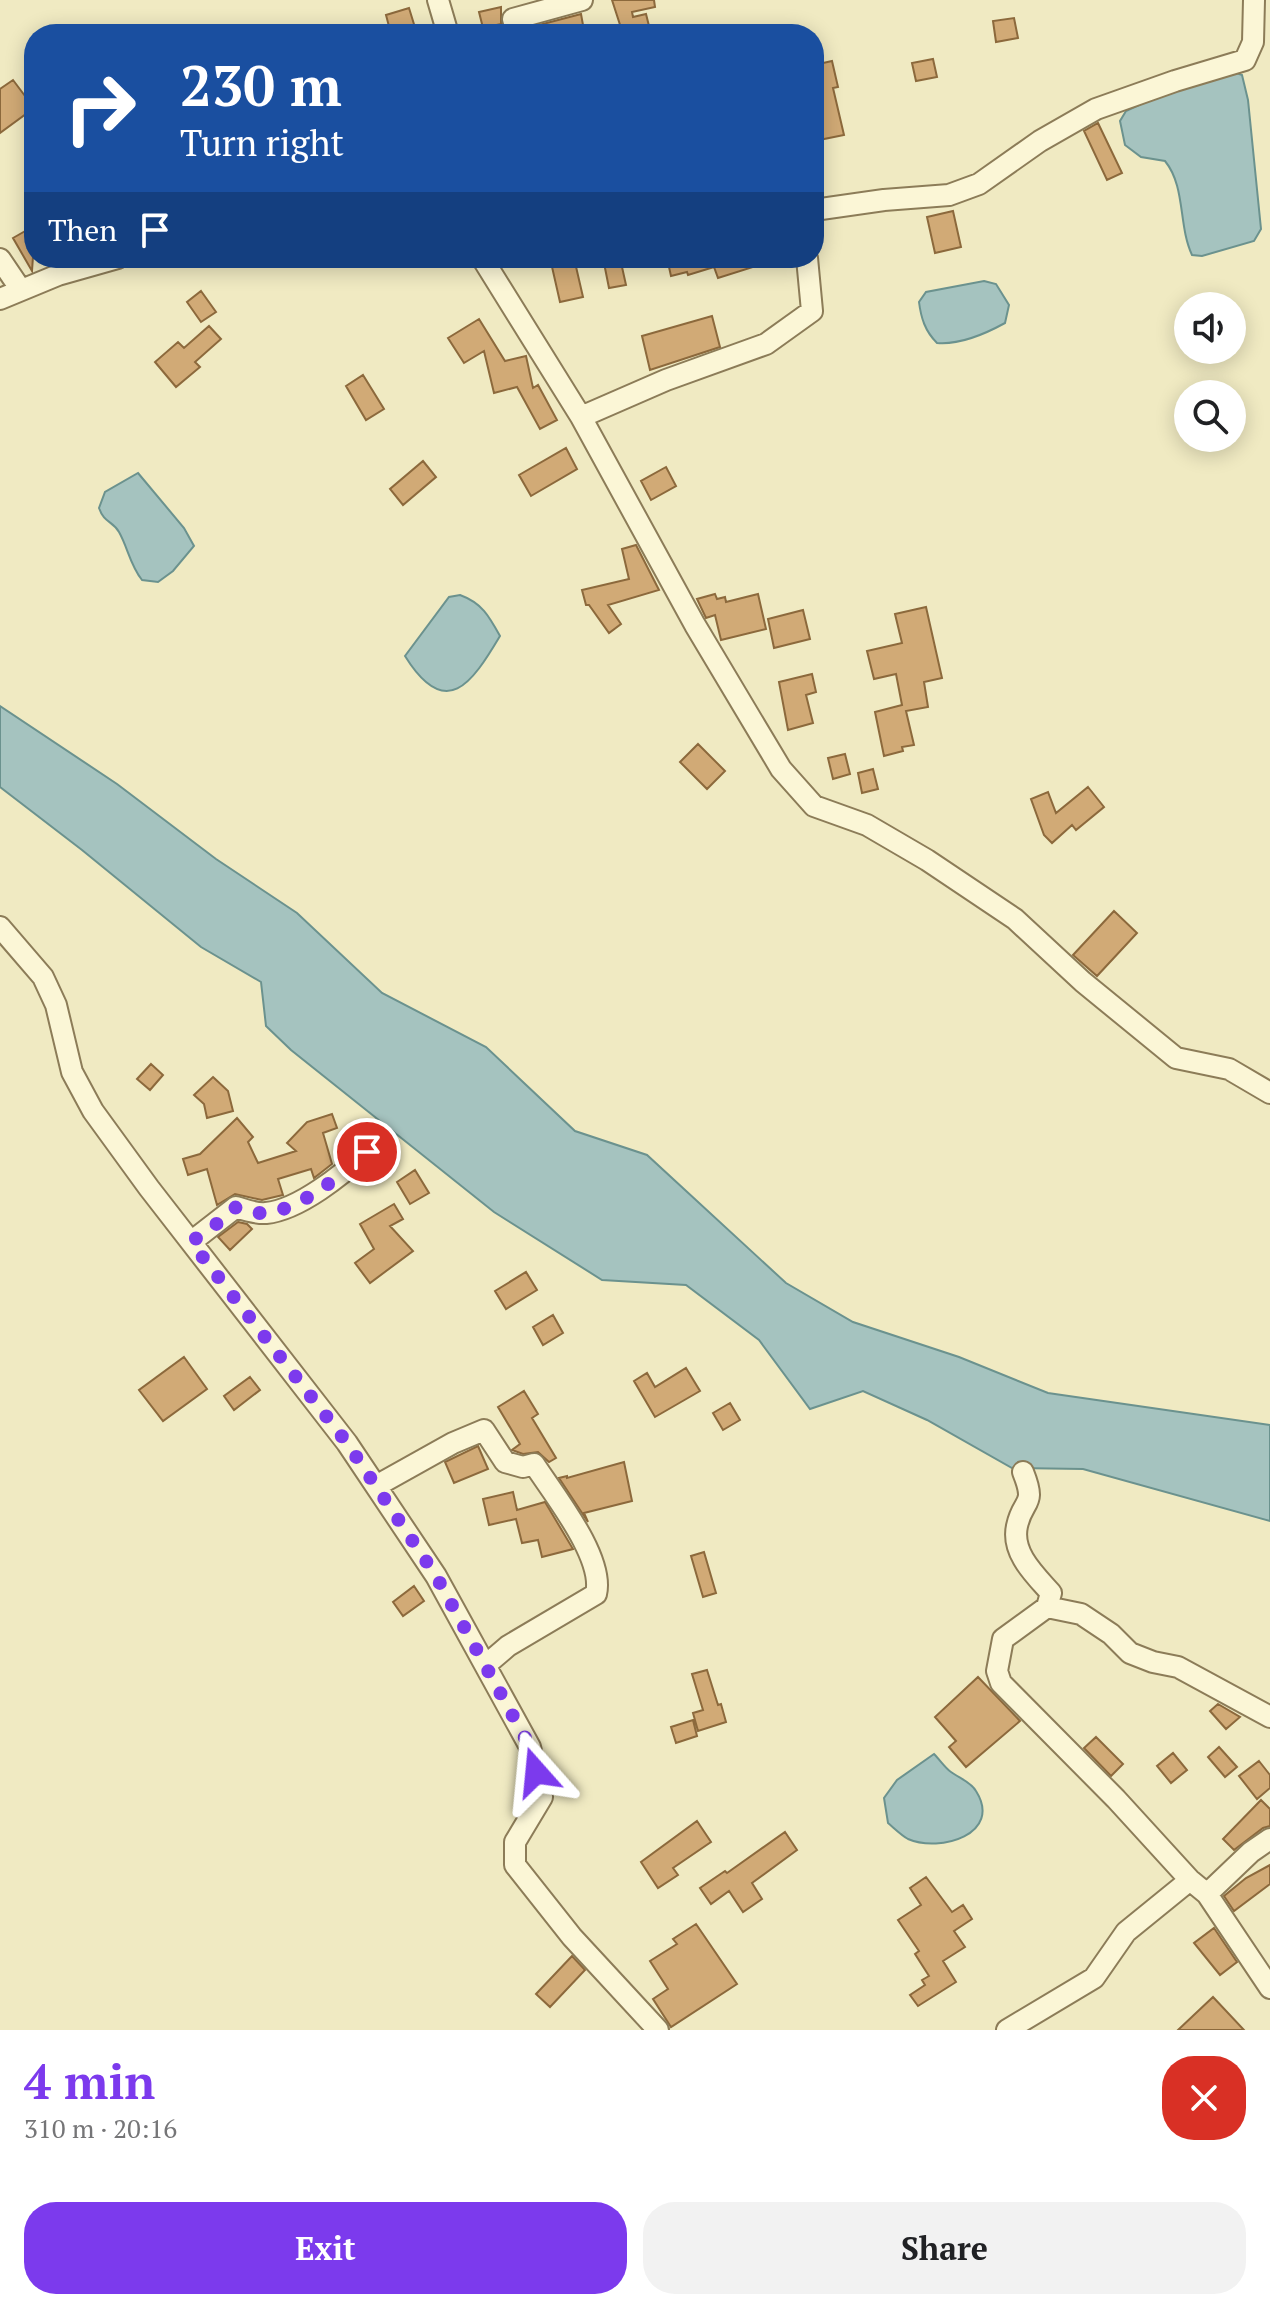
<!DOCTYPE html>
<html lang="en">
<head>
<meta charset="utf-8">
<style>
  :root { --surface:#fff; --page:#f2f2f2; --text:#202124; --muted:#757577; --accent:#7c3aed }
  body { margin:0; font-family:"PT Serif",serif; background:var(--page); color:var(--text); height:100vh; display:flex; flex-direction:column; font-size:30px; white-space:nowrap }
  * { box-sizing:border-box; margin:0 }
  p { font-size:26px; color:var(--muted) }
  .icon { flex:none; width:44px; height:44px; fill:none; stroke:currentColor; stroke-width:2; stroke-linecap:round; stroke-linejoin:round }
  .map { position:relative; height:2030px; overflow:hidden }
  .side { display:flex; flex-direction:column; background:var(--surface); flex:1 }
  .side>* { flex:none }
  .top-card { position:absolute; left:24px; top:24px; width:800px; height:244px; border-radius:32px; box-shadow:0 4px 20px #0003; background:#1a4fa0; color:#fff; overflow:hidden }
  .fabs { position:absolute; left:1174px; top:292px; display:grid; gap:16px }
  .fabs a { display:grid; place-items:center; width:72px; height:72px; border-radius:50%; background:var(--surface); box-shadow:0 4px 20px #0003; font-size:40px }
  .pin { position:absolute; display:grid; place-items:center; width:68px; height:68px; color:#fff; margin:-34px; border:4px solid #fff; border-radius:50%; box-shadow:0 2px 8px #0007 }
  .me { position:absolute; width:88px; margin:-44px; rotate:342deg; stroke-linejoin:round; filter:drop-shadow(0 0 6px #0008) }
  .turn { display:flex; align-items:center; gap:28px; height:168px; padding:0 24px; font-size:36px }
  .turn .icon { width:104px; height:104px; stroke-width:2.5 }
  .turn b { display:block; font-size:56px; line-height:68px }
  .then { display:flex; align-items:center; height:76px; padding:0 24px; background:#0003; gap:16px; font-size:30px }
  .round { display:grid; place-items:center; flex:none; width:84px; height:84px; border-radius:32px; background:var(--page) }
  .overview { display:flex; align-items:center; justify-content:space-between; height:136px; padding:0 24px }
  h1 { font-size:48px; font-weight:600; line-height:60px; color:var(--accent) }
  .primary-button { display:flex; gap:16px; margin-top:auto; padding:16px 24px }
  .primary-button a { flex:1; height:92px; border-radius:32px; background:var(--accent); color:#fff; font-size:32px; font-weight:600; line-height:92px; text-align:center }
  .primary-button a+a { background:var(--page); color:var(--text) }
  .map>svg:first-child { display:block }
</style>
</head>
<body>
<div class="map">
<svg width="1270" height="2030" viewBox="0 0 1270 2030">
  <rect width="100%" height="100%" fill="#f0eac2"/>
  <path fill="#a5c3bf" stroke="#6b928e" stroke-width="2" d="M1234,72L1242,75L1248,100L1261,229L1254,241L1202,256L1192,255C1178,225 1186,187 1165,161L1141,157L1125,145L1120,121L1126,111L1154,98Z
    M984,281L996,284L1009,305L1005,323C985,334 960,345 937,343C925,331 921,318 919,302L926,292Z
    M138,473L184,528L194,546L173,571L158,582L142,580C130,565 128,548 119,532C113,521 104,523 99,508L105,492Z
    M460,595C482,603 489,616 500,636C472,683 446,722 405,656L449,597Z
    M0,706L117,784L216,859L297,913L382,993L486,1047L575,1131L647,1155L786,1283L853,1322L959,1357L1048,1393L1270,1425V1521L1083,1469L1012,1468L927,1420L863,1391L810,1409L759,1340L686,1285L602,1280L494,1212L291,1050L266,1026L261,982L201,947L82,850L0,787Z
    M934,1754C940,1760 945,1768 951,1772C959,1778 971,1782 976,1791C1003,1834 940,1853 908,1839C901,1835 894,1828 888,1823L884,1798L897,1780Z"/>
  <path fill="#d1aa76" stroke="#8c693c" stroke-width="2" d="M612,0H654L655,7L632,12L633,17L646,14L651,34H623Z
    M501,7V24L483,28L479,12Z
    M409,8L417,34H391L386,15Z
    M581,14L583,25L566,29L567,34H541L539,25Z
    M1014,18L1018,38L996,42L993,21Z
    M933,59L937,77L916,81L912,63Z
    M832,61L838,87L833,88L844,135L819,140L814,116V65Z
    M13,80L34,108L0,133V89Z
    M1098,123L1122,173L1107,180L1084,131Z
    M953,211L961,247L935,253L927,217Z
    M27,230L34,242L32,271L13,238Z
    M550,258H574L583,297L560,302Z
    M603,258H620L626,285L609,288Z
    M667,258H772V261L718,278L714,267L688,275L687,272L671,276Z
    M201,291L216,312L201,322L187,302Z
    M712,316L720,347L650,370L642,336Z
    M479,319L505,361L526,356L533,388L538,385L557,420L540,429L517,387L494,393L484,351L464,363L448,338Z
    M209,326L221,339L195,362L200,367L176,387L155,362L178,342L184,348Z
    M363,375L384,409L366,420L346,386Z
    M566,448L577,469L531,496L519,475Z
    M423,461L436,477L403,505L390,489Z
    M666,467L676,486L651,500L641,481Z
    M636,545L659,590L608,605L621,624L609,633L589,605H586L582,590L629,579L622,549Z
    M715,594L717,599L725,597L726,602L758,594L766,629L721,640L715,615L706,618L697,599Z
    M926,607L942,678L924,682L928,707L906,711L914,745L902,747L903,751L884,756L875,712L902,705L896,674L874,679L867,651L902,643L895,614Z
    M803,610L810,639L774,648L768,619Z
    M812,674L816,692L806,695L813,723L788,730L779,682Z
    M698,744L725,771L707,789L680,762Z
    M845,754L850,774L833,779L828,758Z
    M873,769L878,789L862,793L858,773Z
    M1088,787L1104,807L1076,830L1072,825L1052,843L1044,835L1031,799L1048,792L1056,813Z
    M1114,911L1137,933L1097,976L1073,955Z
    M151,1064L163,1075L150,1090L137,1079Z
    M213,1077L228,1091L233,1111L207,1118L204,1104L194,1095Z
    M332,1114L337,1128L323,1133L332,1164L314,1178L311,1169L278,1179L283,1195L262,1200L235,1194L217,1205L207,1169L188,1175L183,1159L200,1154L237,1118L253,1137L248,1142L258,1163L296,1151L287,1143L307,1122Z
    M415,1170L429,1193L410,1204L397,1182Z
    M394,1204L403,1219L390,1226L413,1251L370,1283L355,1263L374,1249L360,1224Z
    M238,1222L247,1224L252,1229L230,1250L218,1237Z
    M526,1272L537,1290L506,1309L495,1291Z
    M553,1315L563,1333L543,1345L533,1327Z
    M184,1357L207,1389L163,1421L139,1390Z
    M686,1368L700,1391L655,1417L634,1381L647,1373L655,1387Z
    M250,1377L260,1390L234,1410L224,1396Z
    M524,1391L538,1414L532,1418L556,1458L549,1462L538,1452L523,1454L512,1450L520,1444L498,1407Z
    M730,1403L740,1420L723,1430L713,1413Z
    M478,1446L488,1469L454,1483L445,1462Z
    M624,1462L632,1501L584,1513L588,1522L559,1478L567,1476V1478Z
    M513,1492L517,1510L545,1502L573,1549L542,1557L538,1540L522,1543L516,1519L489,1525L483,1499Z
    M704,1552L716,1593L703,1597L691,1556Z
    M414,1586L424,1601L403,1616L393,1602Z
    M707,1670L718,1705L721,1704L726,1722L698,1731L693,1713L703,1710L692,1674Z
    M978,1677L1020,1721L966,1767L949,1747L956,1741L935,1717Z
    M1218,1704L1240,1717L1226,1729L1210,1711Z
    M693,1720L697,1736L676,1743L671,1727Z
    M1096,1737L1123,1764L1111,1776L1084,1748Z
    M1219,1747L1237,1767L1225,1777L1208,1757Z
    M1173,1753L1187,1770L1171,1783L1157,1766Z
    M1259,1761L1270,1775V1788L1257,1799L1239,1776Z
    M1261,1800L1270,1809V1826L1263,1828L1234,1850L1223,1839Z
    M697,1821L711,1842L673,1868L678,1875L658,1888L641,1862Z
    M785,1832L797,1850L752,1883L762,1899L743,1912L729,1891L711,1904L700,1888L725,1871L727,1873Z
    M1270,1865V1884L1234,1911L1224,1896L1246,1878Z
    M926,1877L952,1912L963,1905L972,1919L954,1931L965,1947L943,1961L956,1982L918,2006L910,1995L925,1985L922,1980L929,1976L915,1954L919,1951L898,1920L921,1905L910,1888Z
    M696,1924L737,1984L671,2027L653,1999L668,1989L650,1961L677,1944L673,1939Z
    M1214,1928L1237,1962L1220,1975L1194,1943Z
    M572,1956L585,1970L550,2007L536,1994Z
    M1213,1997L1244,2030H1178Z"/>
  <g fill="none" stroke-linecap="round" stroke-linejoin="round">
    <defs>
      <path id="street" d="M438,0L448,34
        M517,34L513,19L582,0
        M814,210L884,200L949,195L979,184L1040,141L1096,109L1175,81L1245,60L1253,42L1254,0
        M482,258L581,417L695,625L781,769L814,806L867,825L927,860L1015,919L1083,982L1176,1058L1229,1069L1270,1093
        M0,259L21,290
        M0,299L58,275L118,258
        M581,417L666,380L766,344L812,311L807,258
        M0,927L43,977L56,1005L72,1072L93,1111L149,1188L347,1443L436,1576L530,1747L542,1797L515,1842V1865L572,1937L658,2030
        M191,1242L236,1207C245,1210 256,1214 266,1213C299,1210 343,1174 367,1152
        M1023,1472C1037,1507 1023,1498 1017,1526C1011,1553 1035,1575 1051,1593L1047,1607L1003,1639L997,1671L1001,1683L1116,1799L1190,1880
        M376,1486L453,1443L484,1430L505,1462L523,1467L534,1464C554,1495 605,1558 596,1594L508,1646L487,1664
        M1047,1607L1081,1614L1111,1634L1130,1653L1153,1662L1178,1667L1270,1717
        M1207,1894L1251,1852L1270,1839
        M1007,2030L1094,1978L1126,1932L1190,1880L1207,1894L1270,1988"/>
    </defs>
    <use href="#street" stroke="#8c7c58" stroke-width="24"/>
    <use href="#street" stroke="#fbf6d6" stroke-width="20"/>
  </g>
  <g fill="none" stroke-linecap="round" stroke-linejoin="round">
    <path stroke="#7c3aed" stroke-width="14" stroke-dasharray="0 25.2" d="M367,1152C343,1174 299,1210 266,1213C256,1214 245,1210 236,1207L229,1215L191,1242L347,1443L436,1576L530,1747L536,1772"/>
  </g>
</svg>
<div class="fabs">
<a><svg class="icon" aria-label="sound" viewBox="0 0 24 24"><path d="M4 9h4l5-4v14l-5-4H4zM17 9q2 3 0 6"/></svg></a>
<a><svg class="icon" aria-label="search" viewBox="0 0 24 24"><circle cx="10" cy="10" r="6"/><path d="M15 15l6 6"/></svg></a>
</div>
<div class="pin" style="left:367px;top:1152px;background:#d93025"><svg class="icon" aria-label="arrive" viewBox="0 0 24 24"><path d="M6 21V4h12l-3 4 3 4H6"/></svg></div>
<svg class="me" style="left:536px;top:1772px" viewBox="-20 -20 40 40"><path d="M0-17L14 15 0 8-14 15z" fill="#7c3aed" stroke="#fff" stroke-width="4"/></svg>
<div class="top-card">
<div class="turn"><svg class="icon" aria-label="right" viewBox="0 0 24 24"><path d="M7 20v-9h11M14 6l5 5-5 5"/></svg><div><b>230 m</b>Turn right</div></div>
<div class="then">Then<svg class="icon" aria-label="arrive" viewBox="0 0 24 24"><path d="M6 21V4h12l-3 4 3 4H6"/></svg></div>
</div>
</div>
<section class="side">
<div class="overview"><div><h1>4 min</h1><p>310 m · 20:16</p></div><a class="round" style="background:#d93025;color:#fff"><svg class="icon" aria-label="close" viewBox="0 0 24 24"><path d="M6 6l12 12M18 6L6 18"/></svg></a></div>
<div class="primary-button"><a>Exit</a><a>Share</a></div>
</section>
</body>
</html>
